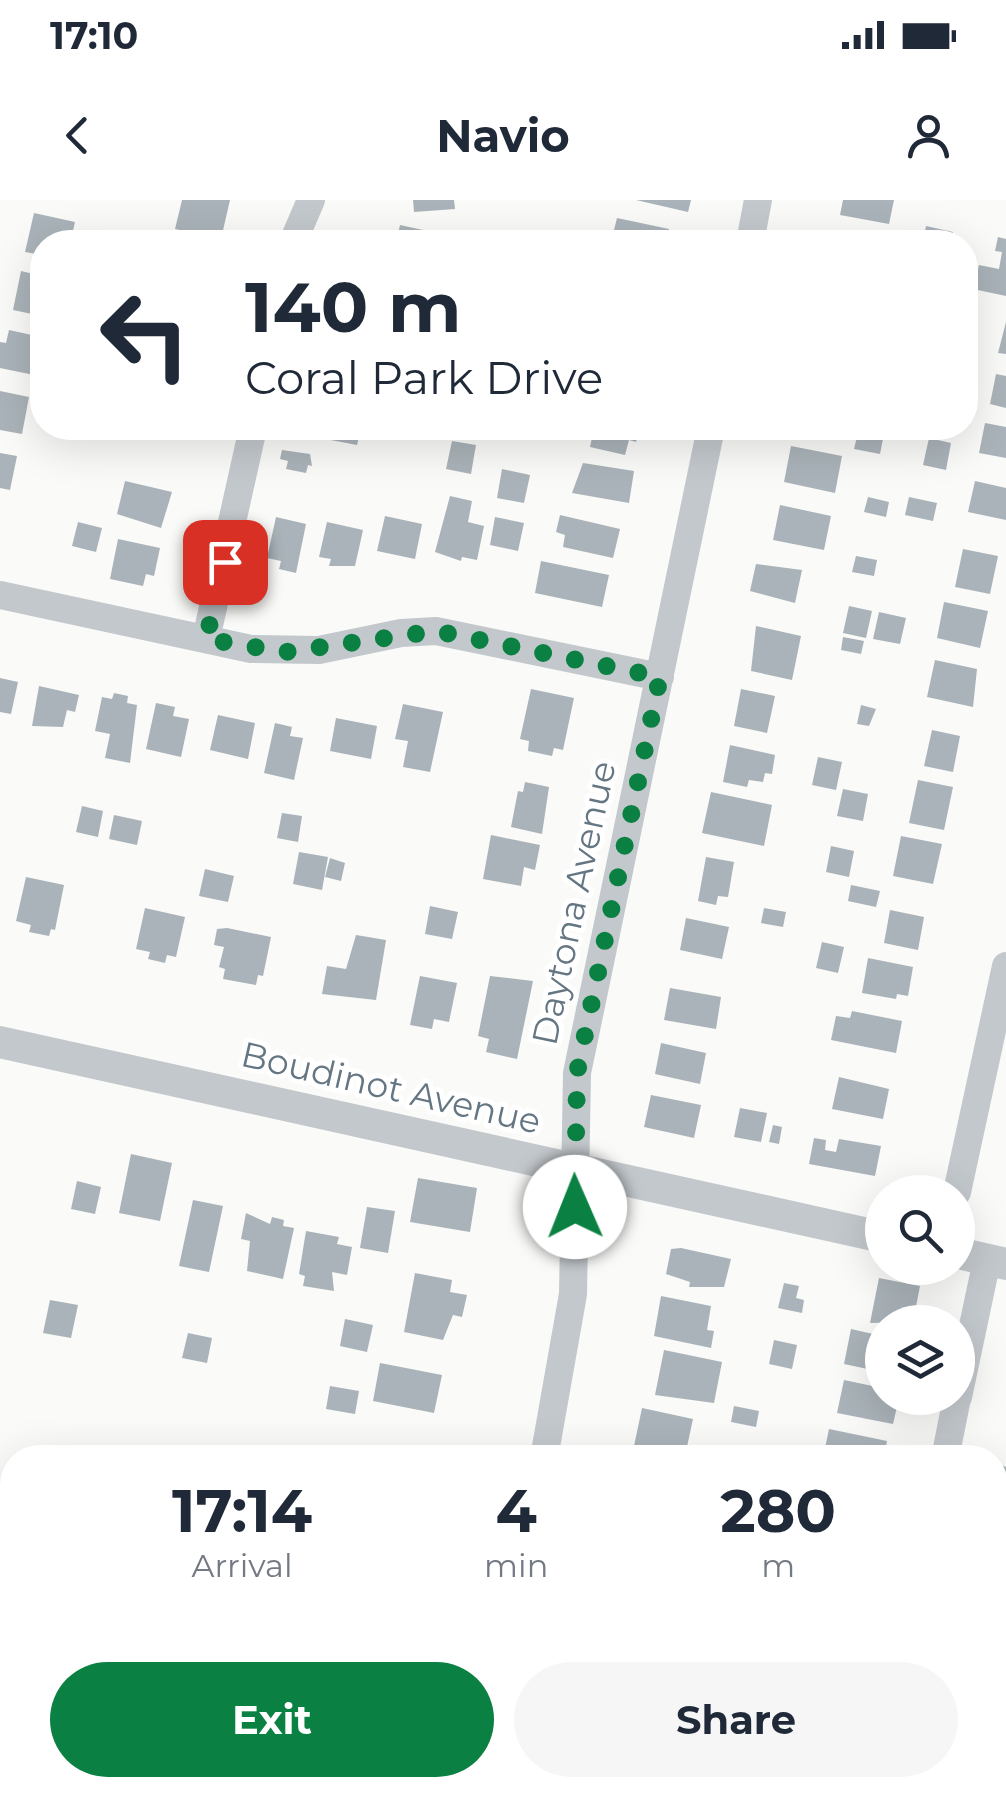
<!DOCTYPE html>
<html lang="en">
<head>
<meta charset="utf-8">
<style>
  :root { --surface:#fff; --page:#f6f6f7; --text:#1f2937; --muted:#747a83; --accent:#0b8043 }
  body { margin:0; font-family:Montserrat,sans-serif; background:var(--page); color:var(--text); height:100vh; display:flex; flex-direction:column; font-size:38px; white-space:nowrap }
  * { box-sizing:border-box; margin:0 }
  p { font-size:32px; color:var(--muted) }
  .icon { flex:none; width:55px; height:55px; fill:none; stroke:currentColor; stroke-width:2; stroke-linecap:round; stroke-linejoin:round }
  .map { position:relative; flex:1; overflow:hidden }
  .details { position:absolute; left:0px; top:1245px; width:1008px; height:352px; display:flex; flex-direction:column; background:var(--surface); border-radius:40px 40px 0 0; box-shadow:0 10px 40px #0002 }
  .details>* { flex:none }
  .guide { position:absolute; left:30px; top:30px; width:948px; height:210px; border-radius:40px; box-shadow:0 10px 40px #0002; background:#fff; color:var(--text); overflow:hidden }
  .tools { position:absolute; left:865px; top:975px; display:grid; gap:20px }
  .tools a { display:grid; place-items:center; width:110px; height:110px; border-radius:50%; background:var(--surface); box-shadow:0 10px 40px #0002; font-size:50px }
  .pin { position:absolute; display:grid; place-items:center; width:85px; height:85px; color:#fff; margin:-42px; border-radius:20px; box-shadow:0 5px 15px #0006 }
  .me { position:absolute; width:110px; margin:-55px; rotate:359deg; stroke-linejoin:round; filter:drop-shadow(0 0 8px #0008) }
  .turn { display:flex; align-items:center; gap:35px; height:210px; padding:0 50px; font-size:45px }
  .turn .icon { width:130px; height:130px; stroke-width:2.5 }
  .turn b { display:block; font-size:70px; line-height:85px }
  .eta { display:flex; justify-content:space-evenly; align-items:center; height:170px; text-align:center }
  .eta b { font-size:60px; font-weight:700; line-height:70px }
  .primary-button { display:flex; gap:20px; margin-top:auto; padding:20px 50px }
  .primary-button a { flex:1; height:115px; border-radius:60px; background:var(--accent); color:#fff; font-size:40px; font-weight:700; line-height:115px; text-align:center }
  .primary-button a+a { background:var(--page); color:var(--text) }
  .status { display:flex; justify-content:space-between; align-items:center; height:70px; padding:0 50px; background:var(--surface); direction:ltr }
  .status svg { height:28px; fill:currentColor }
  header { display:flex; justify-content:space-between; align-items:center; height:130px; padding:0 50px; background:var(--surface); font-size:45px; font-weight:700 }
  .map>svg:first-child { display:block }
</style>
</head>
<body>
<div class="status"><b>17:10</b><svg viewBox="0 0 49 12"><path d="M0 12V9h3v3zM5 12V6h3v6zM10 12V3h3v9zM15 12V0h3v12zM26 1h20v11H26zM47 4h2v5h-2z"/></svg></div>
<header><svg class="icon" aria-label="back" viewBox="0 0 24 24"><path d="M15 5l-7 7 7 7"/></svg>Navio<svg class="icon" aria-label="person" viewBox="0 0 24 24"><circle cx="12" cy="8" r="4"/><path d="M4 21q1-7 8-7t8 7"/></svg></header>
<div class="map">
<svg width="1006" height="1597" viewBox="0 0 1006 1597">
  <rect width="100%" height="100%" fill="#fafaf8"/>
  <path fill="#aab3b9" d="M182,0H230L221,39L175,29Z
    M413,0H454L455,9L414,12Z
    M636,0H691L688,12Z
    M843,0H894L889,24L840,15Z
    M34,13L75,22L72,35L59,33L57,42H42V55L25,52Z
    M617,18L669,29L666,42H611Z
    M400,25L446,35L444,42H396Z
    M926,26L953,32L950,42H923Z
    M552,31L582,37L581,42H550Z
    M998,37L1006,39V96L973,89L979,65L999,69L1002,52L995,51Z
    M21,71L42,76V116L13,110Z
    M1006,122V154L998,153Z
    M9,130L41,137L34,175L0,168V142L6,143Z
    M996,174L1006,176V208L990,204Z
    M0,191L29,197L22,234L0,230Z
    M985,223L1006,227V258L979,253Z
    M147,228H181L178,240L146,233Z
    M312,228H361L357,245L310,236Z
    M594,228H640L636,242L629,240L625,255L590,247Z
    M859,228L885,229L880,254L854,249Z
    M929,238L951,243L946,270L923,265Z
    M452,241L476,245L471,274L446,269Z
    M791,246L842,256L835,293L784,282Z
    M282,250L310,254L312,266L308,265L306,273L286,269L288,261L280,259Z
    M0,253L17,256L10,290L0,288Z
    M583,263L634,271L629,303L572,293Z
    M502,269L530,275L524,303L497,298Z
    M125,281L172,292L161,328L117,314Z
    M975,281L1006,288V320L968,312Z
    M450,296L472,301L468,322L484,326L477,360L462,357L461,361L435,352Z
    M868,297L889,302L886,317L864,312Z
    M909,297L937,303L933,321L905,315Z
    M780,305L831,316L824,350L773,340Z
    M560,315L620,329L613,358L563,347L565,335L556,332Z
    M385,316L422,324L415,359L377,351Z
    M276,317L306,324L296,373L279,369L281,361L267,358Z
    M495,317L524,323L518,351L490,345Z
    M78,322L102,328L96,352L72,346Z
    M327,322L363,330L355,366H329L331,359L319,357Z
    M118,339L160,348L154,376L146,374L143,386L110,379Z
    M963,349L998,356L990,394L955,387Z
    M856,356L877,360L874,376L852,372Z
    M541,361L609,375L602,407L535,393Z
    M756,364L802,370L795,403L750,391Z
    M944,402L988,411L980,448L937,438Z
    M849,406L872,411L866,438L843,433Z
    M879,412L906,418L900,444L873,439Z
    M756,426L801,436L792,480L751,471Z
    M843,437L864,441L861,454L841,450Z
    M935,460L977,469L973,507L927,497Z
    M0,478L18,482L11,514L0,512Z
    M39,486L79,495L75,512L67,510L63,527L32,526Z
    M531,489L574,498L563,550L554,548L552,556L528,551L529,541L520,539Z
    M741,489L775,496L767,533L734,526Z
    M114,493L128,496L127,503L137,505L130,563L105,558L110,534L95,531L102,497L112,499Z
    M156,503L175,507L173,516L189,519L181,557L146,549Z
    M403,504L443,512L430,572L403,567L408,541L395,539Z
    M861,505L876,509L869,526L857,524Z
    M218,515L255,523L248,559L210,550Z
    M336,518L377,526L371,559L330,551Z
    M275,523L292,527L290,536L303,538L294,580L264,573Z
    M932,530L960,536L953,572L924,566Z
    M730,545L775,555L772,574L765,573L763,582L749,580L747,587L723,582Z
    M818,557L842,562L836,590L812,585Z
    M918,580L953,587L944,630L909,623Z
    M525,582L549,587L542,634L511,627L518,591L523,592Z
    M843,589L868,594L863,621L837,616Z
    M711,592L772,605L764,646L702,633Z
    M82,606L103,611L98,637L76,632Z
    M282,613L302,616L298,642L277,638Z
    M114,615L142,621L137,645L109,639Z
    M491,635L540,645L535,670L524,667L521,686L483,679Z
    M901,636L942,644L933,684L893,676Z
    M831,646L854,651L849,677L826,672Z
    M299,652L328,657L322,690L293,684Z
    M706,657L734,662L728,697L718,696L716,705L698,701Z
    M330,658L345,663L341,681L325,677Z
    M205,669L234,676L228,702L199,696Z
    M26,677L64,685L55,730L51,729L49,736L29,732L31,725L16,721Z
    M851,685L880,691L876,707L848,701Z
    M430,706L458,712L452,739L425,734Z
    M145,708L185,717L176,757L167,755L165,763L148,759L150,752L136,749Z
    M764,708L786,712L783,727L761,723Z
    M890,710L924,717L918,750L884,743Z
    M686,718L729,727L722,759L680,750Z
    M227,728L271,737L263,776L258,775L256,785L223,779L225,769L219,767L224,747L214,745L217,729Z
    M356,735L386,740L376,800L322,794L327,766L346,769Z
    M822,742L844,747L838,773L816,768Z
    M868,758L913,767L908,796L897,794L896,799L862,793Z
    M420,776L457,783L449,822L434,819L432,829L410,825Z
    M490,776L533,781L517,859L486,852L489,839L478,836Z
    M670,788L721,797L716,829L664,820Z
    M852,811L902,821L896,853L831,840L836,816L850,818Z
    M661,843L706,853L700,884L655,874Z
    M839,877L889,889L883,919L832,909Z
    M651,895L701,905L694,938L644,927Z
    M740,908L767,913L761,942L734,937Z
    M773,925L782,927L779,944L769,942Z
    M814,938L826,940L825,950L836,952L839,939L881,946L875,976L809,964Z
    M131,954L172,963L160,1021L119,1013Z
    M418,978L477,988L470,1032L410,1022Z
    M77,981L101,987L95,1014L71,1009Z
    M193,1000L223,1006L209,1072L179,1066Z
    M367,1007L395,1011L388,1053L360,1048Z
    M246,1013L270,1024L272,1017L284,1020L283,1026L294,1028L283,1079L247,1071L250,1041L241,1039Z
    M306,1031L339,1037L337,1044L352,1047L347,1075L332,1072L334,1091L303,1086L305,1076L299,1074Z
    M681,1048L731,1059L724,1087H689L690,1082L666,1074L671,1049Z
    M415,1073L452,1080L450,1092L467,1095L462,1117L453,1115L443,1140L404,1132Z
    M879,1078L920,1086L913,1122L870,1123Z
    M784,1083L799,1086L796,1098L804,1100L802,1113L778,1108Z
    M661,1096L711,1106L707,1130L714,1131L711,1148L654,1136Z
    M50,1100L78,1105L71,1138L43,1133Z
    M345,1119L373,1125L367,1152L340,1146Z
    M851,1129L882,1136V1172L844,1164Z
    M188,1133L212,1138L207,1163L182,1158Z
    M774,1140L797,1145L792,1169L769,1164Z
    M664,1150L722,1162L714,1203L655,1195Z
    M380,1163L442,1175L434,1213L373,1201Z
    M844,1180L882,1188V1198H899L893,1224L837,1213Z
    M330,1186L359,1191L355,1214L326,1209Z
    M734,1206L759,1211L756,1227L731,1222Z
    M642,1208L693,1219L685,1256L634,1246Z
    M829,1229L887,1241L884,1258H823Z
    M999,1265L1006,1267V1300L996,1298Z
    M995,1316L1006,1318V1351L995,1349Z
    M995,1367L1006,1369V1403L995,1400Z
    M995,1419L1006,1421V1455L995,1452Z
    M995,1470L1006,1473V1507L995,1505Z
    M995,1521L1006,1523L1001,1556L995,1555Z
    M247,1585H279L277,1597H245Z
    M326,1585H368L366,1594Z
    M565,1585H628L625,1597H567L562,1596Z
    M776,1585L811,1588L809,1597H774Z
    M935,1585H996L994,1597L934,1592Z"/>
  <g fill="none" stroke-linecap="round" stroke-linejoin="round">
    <path stroke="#c3c8cc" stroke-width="28" d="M293,42L311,0
      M750,42L758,0
      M0,395L251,449L319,450L401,433L436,431L660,477
      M206,439L253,228
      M957,992L1006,766
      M958,1197L987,1060
      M544,1258L573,1094L577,873L711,228
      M945,1258L957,1198
      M474,1597L477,1585
      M874,1597L876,1585"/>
    <path stroke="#c3c8cc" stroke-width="32" d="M0,842L882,1037
      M958,1053L1006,1064"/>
  </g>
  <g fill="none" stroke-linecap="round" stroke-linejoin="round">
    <path stroke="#0b8043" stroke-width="18" stroke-dasharray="0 32.4" d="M225,362L206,439L285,452L436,431L660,477L577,873L575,1007"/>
  </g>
  <g text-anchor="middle" stroke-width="10" stroke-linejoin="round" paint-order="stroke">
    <g font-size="35" fill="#657683" stroke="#fff">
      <text transform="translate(574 703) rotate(-78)" y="12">Daytona Avenue</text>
      <text transform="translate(391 888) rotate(13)" y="12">Boudinot Avenue</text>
    </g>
  </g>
</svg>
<div class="tools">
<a><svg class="icon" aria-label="search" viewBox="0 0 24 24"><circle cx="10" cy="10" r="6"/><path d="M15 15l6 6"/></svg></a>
<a><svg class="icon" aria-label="layers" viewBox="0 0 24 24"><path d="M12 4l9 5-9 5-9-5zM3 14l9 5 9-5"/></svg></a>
</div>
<div class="pin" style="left:225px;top:362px;background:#d93025"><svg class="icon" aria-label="arrive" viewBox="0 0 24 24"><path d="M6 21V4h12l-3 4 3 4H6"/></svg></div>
<svg class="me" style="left:575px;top:1007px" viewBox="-20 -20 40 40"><circle r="19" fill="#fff"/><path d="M0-13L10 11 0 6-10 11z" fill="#0b8043"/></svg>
<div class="guide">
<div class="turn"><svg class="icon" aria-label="left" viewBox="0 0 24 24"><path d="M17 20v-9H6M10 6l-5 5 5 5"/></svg><div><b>140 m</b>Coral Park Drive</div></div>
</div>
<section class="details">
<div class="eta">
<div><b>17:14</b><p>Arrival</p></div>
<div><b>4</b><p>min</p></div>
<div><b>280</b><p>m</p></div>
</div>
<div class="primary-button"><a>Exit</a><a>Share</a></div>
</section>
</div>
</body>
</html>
